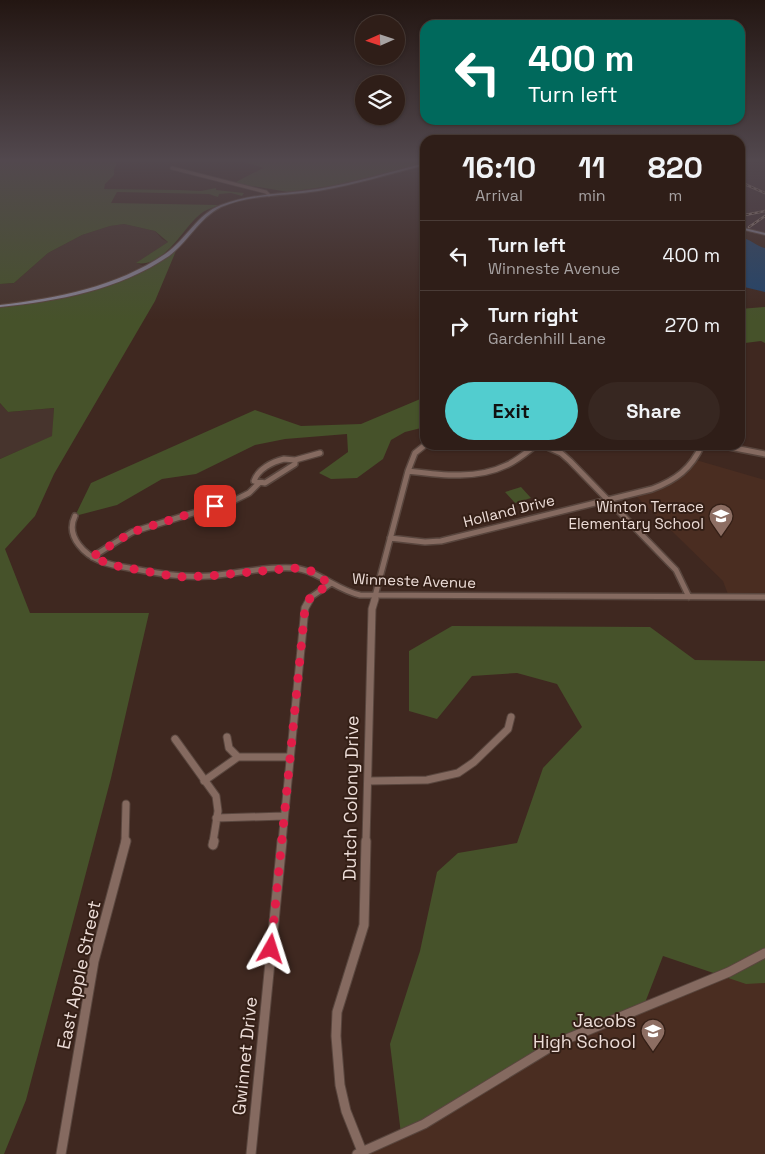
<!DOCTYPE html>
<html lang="en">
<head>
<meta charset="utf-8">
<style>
  :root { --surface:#2f1e18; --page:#372721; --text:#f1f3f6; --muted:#a7a2a2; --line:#4a3c37; --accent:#52cdcf }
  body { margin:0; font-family:"Space Grotesk",sans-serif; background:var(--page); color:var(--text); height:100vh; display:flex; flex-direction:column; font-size:19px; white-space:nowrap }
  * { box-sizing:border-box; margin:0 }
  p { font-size:16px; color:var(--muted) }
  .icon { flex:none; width:28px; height:28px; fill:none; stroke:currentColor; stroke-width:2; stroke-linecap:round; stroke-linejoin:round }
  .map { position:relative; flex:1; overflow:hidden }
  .sheet { position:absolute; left:420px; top:135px; width:325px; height:315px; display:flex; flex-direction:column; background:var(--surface); border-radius:15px; box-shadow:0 1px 4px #0004,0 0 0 1px var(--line) }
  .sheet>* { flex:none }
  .hud { position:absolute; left:420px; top:20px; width:325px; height:105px; border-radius:15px; box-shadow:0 1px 4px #0004,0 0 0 1px var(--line); background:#00695c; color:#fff; overflow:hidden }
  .needle { width:32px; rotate:267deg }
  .controls { position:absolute; left:355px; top:15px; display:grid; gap:10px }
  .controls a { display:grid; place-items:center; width:50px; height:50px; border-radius:50%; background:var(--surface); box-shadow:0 1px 4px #0004,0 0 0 1px var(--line); font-size:25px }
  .pin { position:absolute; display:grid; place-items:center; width:42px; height:42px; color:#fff; margin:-21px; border-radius:10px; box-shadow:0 2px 8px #0006 }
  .me { position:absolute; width:55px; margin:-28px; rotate:6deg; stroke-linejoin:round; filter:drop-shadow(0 0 4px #0008) }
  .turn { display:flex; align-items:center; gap:18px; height:105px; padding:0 25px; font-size:22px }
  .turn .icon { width:65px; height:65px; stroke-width:2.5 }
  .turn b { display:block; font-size:35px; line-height:42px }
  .eta { display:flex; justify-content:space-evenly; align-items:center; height:85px; text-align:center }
  .eta b { font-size:30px; font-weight:600; line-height:35px }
  .cta { display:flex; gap:10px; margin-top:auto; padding:10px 25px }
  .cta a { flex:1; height:58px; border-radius:30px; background:var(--accent); color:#111; font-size:20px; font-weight:600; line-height:58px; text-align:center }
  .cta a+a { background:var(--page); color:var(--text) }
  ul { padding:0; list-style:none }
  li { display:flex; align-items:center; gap:15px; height:70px; padding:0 25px; border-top:1px solid var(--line) }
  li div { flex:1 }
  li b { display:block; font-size:19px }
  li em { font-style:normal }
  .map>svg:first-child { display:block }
</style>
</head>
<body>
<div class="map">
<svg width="765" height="1154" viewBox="0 0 765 1154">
  <rect width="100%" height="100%" fill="#3f2820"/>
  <path fill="#47342d" d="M124,224L155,231L162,239L168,242L137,263L146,267L107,283L63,296L0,306V284L14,283L48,253L82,235L110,226Z
    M0,403L8,412L54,408L53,436L0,459Z"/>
  <path fill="#443035" d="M740,159H765V233L740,227Z"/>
  <path fill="#4a2d21" d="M696,460L765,480V597H729L723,581L633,493L662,485Z
    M765,953V1154H363L538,1054Z"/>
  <path fill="#46522a" d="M0,159H118L115,162L117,164L114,169V175L105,184L104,189L179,190L201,191L216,188V190L244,193L242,196L231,193L219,194L218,197L209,194L117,192L111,203L218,205C213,208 208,209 203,212C183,226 166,268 136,263L168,242L155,231L124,224L110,226L82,235L48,253L14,283L0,284Z
    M235,159H425V163L337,185L288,192L234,183L263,168Z
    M178,246L155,301L54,474L35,516L5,549L30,613H149L111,778L26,1100L4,1154H0V459L52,436L54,408L8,412L0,403V306C47,300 99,292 142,269C154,262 166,254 178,246Z
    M765,307V343L761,341L745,343L740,357V309Z
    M425,397V427L405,432L391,440L383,459L357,478L331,479L319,473L348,452L347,434L285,439L255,445L196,474L162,479L117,505L75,516L91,483L255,410L301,426L361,424Z
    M521,487L531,498L515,503L505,492Z
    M452,626L650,627L695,660L765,661V983L746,984L663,956L643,1008L557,1043L401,1134L390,1044L420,951L437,872L458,853L517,843L543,768L582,727L557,684L517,673L472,676L437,719L409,711V651Z"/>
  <path fill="#22446b" d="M740,237C750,239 758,247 765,248V292L740,286Z"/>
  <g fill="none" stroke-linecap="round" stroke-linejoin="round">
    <defs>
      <path id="street-far3" d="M172,168L266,192L269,195"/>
      <path id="street-far2" d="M543,445L561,453L570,461L676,570L689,597
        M719,445L765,454
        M284,459L295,460V464L265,483L254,481C258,469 272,462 284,459Z
        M295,460L320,453
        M408,471C441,475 476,480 507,465C518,460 527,452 536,445
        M75,516C70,526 72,536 79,545C91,561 110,565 129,568C156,573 182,578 209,576C237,574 265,566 293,568C318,570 336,590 360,595L765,597
        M390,538L425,542L441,541L652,489C676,480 691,469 702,445
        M92,557L132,532L235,500L249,493L259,483
        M309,600L311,597L330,584
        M374,600L408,471L415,453L425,445"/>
      <path id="street-far1" d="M227,737L229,748L238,757H290
        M175,739L216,796L218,811L213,842
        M204,781L238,757
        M368,781L427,780L458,773L474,762L508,729L511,717
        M216,818L284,816
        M125,842L126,804
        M282,842L305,608L310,599
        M366,842L372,609L375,599"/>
      <path id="street" d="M213,845L214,841
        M61,1154L94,961L126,841
        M251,1154L282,841
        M357,1154L424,1124L557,1043L729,972L765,953
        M363,1154L346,1111L340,1085L336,1036L337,1012L364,925L366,841"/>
      <path id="secondary" d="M425,163V165C390,174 354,185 318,191C287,196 251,194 221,207C199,218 188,242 169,256C119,290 58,301 0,307V305C58,298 116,287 165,254C186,240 197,214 221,205C252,193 286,194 318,189C354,183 390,172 425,163Z
        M740,227L765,233V235L740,229Z"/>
    </defs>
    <use href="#street-far3" stroke="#59463e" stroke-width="4.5"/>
    <use href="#street-far2" stroke="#59463e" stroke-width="8"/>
    <use href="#street-far1" stroke="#59463e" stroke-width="9"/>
    <use href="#street" stroke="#59463e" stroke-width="11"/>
    <use href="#secondary" stroke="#59463e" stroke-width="2"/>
    <use href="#street-far3" stroke="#856a60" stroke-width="3"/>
    <use href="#street-far2" stroke="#856a60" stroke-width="5"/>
    <use href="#street-far1" stroke="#856a60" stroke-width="7"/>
    <use href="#street" stroke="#856a60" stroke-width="9"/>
    <use href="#secondary" fill="#847f8f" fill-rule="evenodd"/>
    <defs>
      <path id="rail" d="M740,182L765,193
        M740,216L765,211
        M749,227L765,216"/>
    </defs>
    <use href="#rail" stroke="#937f79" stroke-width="2.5"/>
    <use href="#rail" stroke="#341f16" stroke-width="1" stroke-dasharray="3" stroke-linecap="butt"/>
  </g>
  <linearGradient id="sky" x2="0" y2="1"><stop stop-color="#231612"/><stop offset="0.5" stop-color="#52484e"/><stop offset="1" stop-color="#52484e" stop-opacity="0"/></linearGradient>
  <rect width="765" height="321" fill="url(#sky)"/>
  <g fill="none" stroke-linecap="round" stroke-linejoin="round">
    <path stroke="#e11d48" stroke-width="9" stroke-dasharray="0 16.2" d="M215,506L132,532L92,557L112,565L177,577L208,576L294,568L311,571L330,584L311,596L305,608L271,949"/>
  </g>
  <defs>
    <symbol id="school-pin" viewBox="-11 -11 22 30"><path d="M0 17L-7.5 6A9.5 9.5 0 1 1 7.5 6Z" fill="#8d6e63" stroke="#341f16"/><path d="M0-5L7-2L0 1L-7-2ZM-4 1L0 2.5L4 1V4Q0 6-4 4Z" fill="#fff"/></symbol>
  </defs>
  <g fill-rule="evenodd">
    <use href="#school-pin" x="707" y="502" width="28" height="38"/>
    <use href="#school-pin" x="639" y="1017" width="28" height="38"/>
  </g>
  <g text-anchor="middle" stroke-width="4" stroke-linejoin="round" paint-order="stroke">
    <g font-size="15" fill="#edddd8" stroke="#341f16" text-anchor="end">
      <text x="704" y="512">Winton Terrace<tspan x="704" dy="17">Elementary School</tspan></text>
    </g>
    <g font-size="15" fill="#edddd8" stroke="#341f16">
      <text transform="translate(509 511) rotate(-14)" y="5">Holland Drive</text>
      <text transform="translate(414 581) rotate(2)" y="5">Winneste Avenue</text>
    </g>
    <g font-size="18" fill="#edddd8" stroke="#341f16">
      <text transform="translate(351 798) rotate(-89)" y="6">Dutch Colony Drive</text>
      <text transform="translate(79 975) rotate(-78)" y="6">East Apple Street</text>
      <text transform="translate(245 1056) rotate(-84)" y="6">Gwinnet Drive</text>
    </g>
    <g font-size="18" fill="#edddd8" stroke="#341f16" text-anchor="end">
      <text x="636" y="1027">Jacobs<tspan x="636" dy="21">High School</tspan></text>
    </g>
  </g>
</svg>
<div class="controls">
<a><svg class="needle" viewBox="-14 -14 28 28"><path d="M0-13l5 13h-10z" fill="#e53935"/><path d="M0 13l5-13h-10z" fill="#a7a2a2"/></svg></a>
<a><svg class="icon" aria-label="layers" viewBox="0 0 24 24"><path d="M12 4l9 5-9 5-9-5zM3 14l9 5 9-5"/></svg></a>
</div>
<div class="pin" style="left:215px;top:506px;background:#d93025"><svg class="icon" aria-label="arrive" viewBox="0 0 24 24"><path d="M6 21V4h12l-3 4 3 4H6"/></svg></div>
<svg class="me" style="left:271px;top:949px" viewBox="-20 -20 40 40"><path d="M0-17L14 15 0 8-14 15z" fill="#e11d48" stroke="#fff" stroke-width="4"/></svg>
<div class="hud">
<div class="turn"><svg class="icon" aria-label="left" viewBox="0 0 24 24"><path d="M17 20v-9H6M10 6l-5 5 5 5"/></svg><div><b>400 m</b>Turn left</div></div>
</div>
<section class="sheet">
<div class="eta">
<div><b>16:10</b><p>Arrival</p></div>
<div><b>11</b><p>min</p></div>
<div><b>820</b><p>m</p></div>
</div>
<ul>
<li><svg class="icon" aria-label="left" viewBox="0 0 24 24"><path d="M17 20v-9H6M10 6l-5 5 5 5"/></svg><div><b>Turn left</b><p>Winneste Avenue</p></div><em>400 m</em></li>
<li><svg class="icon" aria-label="right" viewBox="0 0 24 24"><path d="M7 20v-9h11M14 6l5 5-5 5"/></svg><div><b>Turn right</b><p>Gardenhill Lane</p></div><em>270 m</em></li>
</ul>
<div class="cta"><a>Exit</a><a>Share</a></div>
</section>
</div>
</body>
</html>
